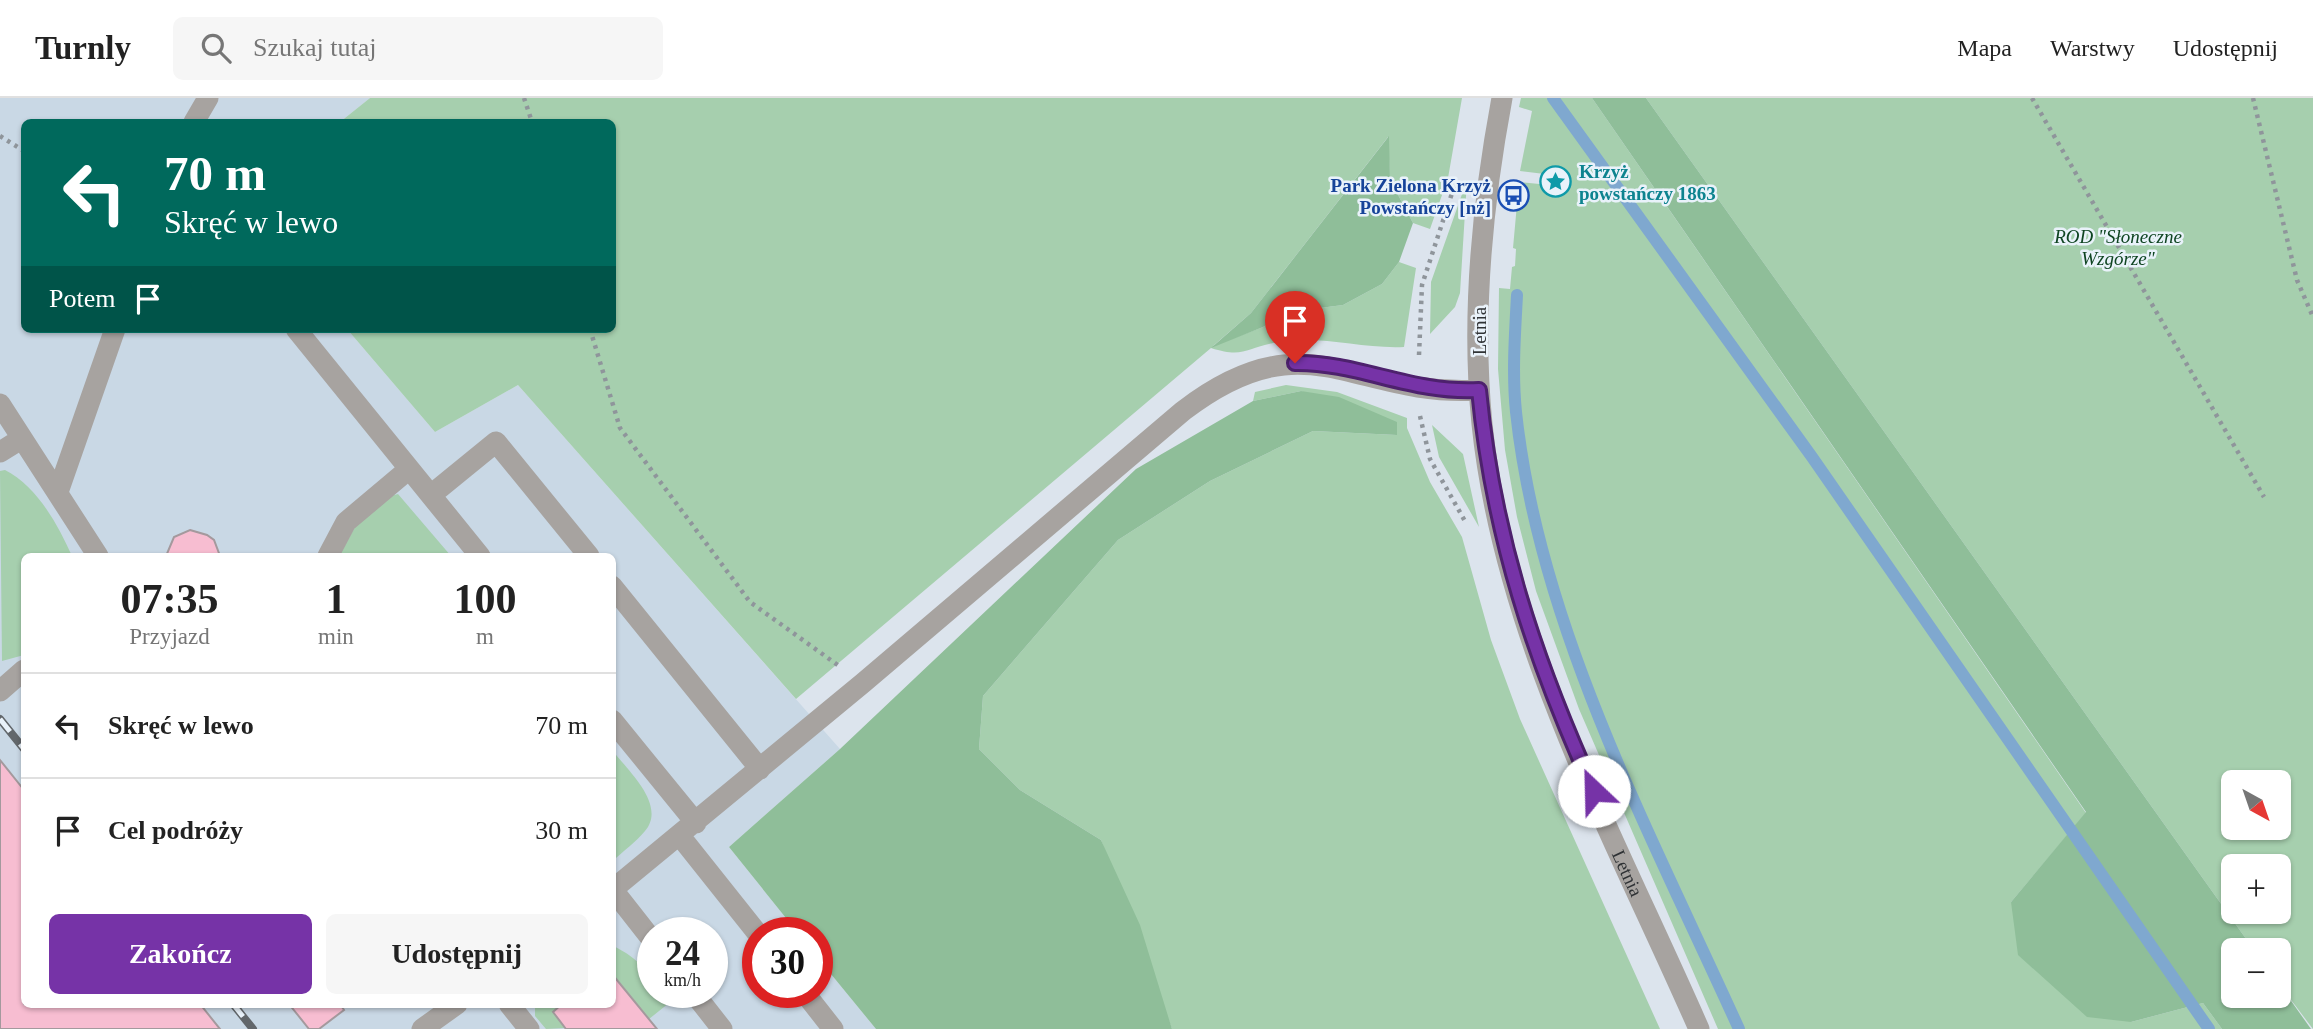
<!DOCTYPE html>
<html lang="pl">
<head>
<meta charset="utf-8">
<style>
  :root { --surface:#fff; --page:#f6f6f6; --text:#222; --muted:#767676; --line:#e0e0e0; --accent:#7633a7 }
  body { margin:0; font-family:"Times New Roman",serif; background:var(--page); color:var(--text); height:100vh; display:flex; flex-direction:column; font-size:26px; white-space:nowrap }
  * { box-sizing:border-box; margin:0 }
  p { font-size:23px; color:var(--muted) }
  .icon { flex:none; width:38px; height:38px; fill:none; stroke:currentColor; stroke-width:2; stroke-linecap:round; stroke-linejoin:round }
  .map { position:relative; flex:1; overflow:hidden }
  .side { position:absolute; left:21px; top:455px; width:595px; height:455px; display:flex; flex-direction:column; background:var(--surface); border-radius:10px; box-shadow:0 2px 5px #0004 }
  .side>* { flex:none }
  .hud { position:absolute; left:21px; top:21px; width:595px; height:214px; border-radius:10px; box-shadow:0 2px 5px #0004; background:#00695c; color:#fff; overflow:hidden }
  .needle { width:46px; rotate:140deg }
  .tools { position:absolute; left:2221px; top:672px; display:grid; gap:14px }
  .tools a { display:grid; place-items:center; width:70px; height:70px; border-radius:10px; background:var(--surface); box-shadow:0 2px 5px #0004; font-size:35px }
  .speed { position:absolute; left:637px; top:819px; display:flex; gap:14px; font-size:35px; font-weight:700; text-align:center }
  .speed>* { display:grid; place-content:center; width:91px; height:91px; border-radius:50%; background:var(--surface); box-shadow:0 2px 5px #0004; line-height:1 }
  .speed small { font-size:18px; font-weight:400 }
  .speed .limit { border:10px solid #d22; background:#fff; color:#111 }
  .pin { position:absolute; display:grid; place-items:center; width:60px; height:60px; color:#fff; margin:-72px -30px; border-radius:50% 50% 50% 0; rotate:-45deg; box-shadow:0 0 7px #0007 }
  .pin .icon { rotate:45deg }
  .me { position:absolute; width:77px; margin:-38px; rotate:336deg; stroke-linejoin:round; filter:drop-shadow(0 0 5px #0008) }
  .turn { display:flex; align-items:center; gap:24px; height:147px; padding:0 28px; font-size:32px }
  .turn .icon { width:91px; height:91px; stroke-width:2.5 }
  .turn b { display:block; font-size:49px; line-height:60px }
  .then { display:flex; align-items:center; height:66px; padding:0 28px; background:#0003; gap:14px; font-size:26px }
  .eta { display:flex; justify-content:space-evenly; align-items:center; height:119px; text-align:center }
  .eta b { font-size:42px; font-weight:800; line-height:49px }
  .primary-button { display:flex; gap:14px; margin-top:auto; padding:14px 28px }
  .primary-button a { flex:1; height:80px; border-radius:10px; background:var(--accent); color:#fff; font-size:28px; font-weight:800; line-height:80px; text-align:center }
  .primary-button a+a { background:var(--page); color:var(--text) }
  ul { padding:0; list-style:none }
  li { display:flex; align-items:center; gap:21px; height:105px; padding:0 28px; border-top:2px solid var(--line) }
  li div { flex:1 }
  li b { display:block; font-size:26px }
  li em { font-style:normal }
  header { display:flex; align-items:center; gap:42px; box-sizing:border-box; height:98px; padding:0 35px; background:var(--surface); border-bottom:2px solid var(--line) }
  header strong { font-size:33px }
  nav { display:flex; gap:38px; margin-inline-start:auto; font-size:24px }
  .search { width:490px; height:63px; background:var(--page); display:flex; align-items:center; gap:18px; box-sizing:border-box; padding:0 24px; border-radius:10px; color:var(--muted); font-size:26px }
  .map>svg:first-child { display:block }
</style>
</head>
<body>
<header>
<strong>Turnly</strong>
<div class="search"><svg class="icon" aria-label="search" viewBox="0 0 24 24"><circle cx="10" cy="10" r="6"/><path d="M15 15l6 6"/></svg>Szukaj tutaj</div>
<nav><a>Mapa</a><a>Warstwy</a><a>Udostępnij</a></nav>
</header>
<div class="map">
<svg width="2313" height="931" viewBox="0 0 2313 931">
  <rect width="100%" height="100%" fill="#dce4ed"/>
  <path fill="#c9d8e5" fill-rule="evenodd" d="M0,0H370L340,24H24V231H347L435,334L518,287L840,651L729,749L798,835H758V894H817V859L876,931H0ZM24,458H612V906H24ZM653,835H712V894H653Z"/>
  <path fill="#a6cfae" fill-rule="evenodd" d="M370,0H1462L1448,80L1430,131L1413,125L1390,82L1388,39L1251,215L1213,248L1263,229L1289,214L1343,207L1382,186L1399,164L1416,170L1404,249C1362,251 1321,237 1279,244C1246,249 1245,261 1211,250L796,601L518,287L435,334L347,231H612V24H340Z
    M1521,0H1592L2086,715L2011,804L2131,924L2203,905L2222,931H1718L1579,611L1536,493L1517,419L1505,352L1498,271L1499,190L1510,191L1512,169L1515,168L1516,151L1513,150L1519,84L1560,88L1561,78L1520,73L1532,13L1519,9Z
    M1646,0H2313V931L2279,886L2278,852H2254ZM2233,684H2278V730H2233ZM2233,768H2278V814H2233Z
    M1467,82L1460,195L1455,209L1430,236L1431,184Z
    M1286,287L1337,294L1407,320V330L1430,384L1462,439L1491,542L1520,621L1660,931H1172L1101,742L1020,692L979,651L983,598L1118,442L1210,383L1313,333L1397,337L1301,293L1253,303L1255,294Z
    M1432,327L1463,356L1479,429L1439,359Z
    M5,372C37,388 58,427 72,458H24V557L2,563L0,373Z
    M398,396L451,458H339L355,429L391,398Z
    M613,653C628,673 667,707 645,733C636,744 623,753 613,763Z
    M613,848C631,856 653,873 653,894H661L669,905L649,921L613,876Z
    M535,907H562L553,914L565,930L546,931L535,918Z"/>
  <path fill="#8fbe99" d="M1592,0H1646L2254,852H2233V898H2278L2279,886L2311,931H2222L2203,905L2131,924L2087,919L2018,857L2011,804L2086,714Z
    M1389,38L1390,82L1413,125L1399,164L1382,186L1343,207L1289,214L1263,229L1211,250L1251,215Z
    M1301,293L1339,299L1397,324V337L1313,333L1210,383L1118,442L983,598L979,651L1020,692L1101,742L1140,827L1172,931H876L817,859V835H798L729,749L840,651L1136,371L1253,303Z"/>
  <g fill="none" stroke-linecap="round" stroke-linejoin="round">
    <path stroke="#7fa8cf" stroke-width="12" d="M1553,0L1812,359L2209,931
      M1517,197C1515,236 1512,275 1516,314C1539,529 1651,736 1739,931"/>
  </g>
  <path fill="#f7bdd1" stroke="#a4999d" stroke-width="2" d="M190,432L207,437L214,442L220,458H166L174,439Z
    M0,662L24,692V906H200L220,931H0Z
    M612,876L657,931H566L553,914L562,906H612Z
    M289,906H340L344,912L319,931H309Z"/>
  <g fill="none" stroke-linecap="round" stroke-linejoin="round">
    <path stroke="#8f959b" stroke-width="4.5" stroke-dasharray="3.5 5" stroke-linecap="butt" d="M524,0L532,24
      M2032,0L2264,399
      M2253,0L2297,182L2313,219
      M0,38L24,53
      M590,231L620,330L750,504L839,568
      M1419,257L1422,187L1455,86
      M1420,318L1430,361L1466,425"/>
    <path stroke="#a7a3a0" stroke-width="21" d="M194,24L208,0
      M296,231L480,458
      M0,306L98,458
      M0,354L21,341
      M58,394L115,231
      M431,397L496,344L589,458
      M328,458L346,424L409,371
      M612,488L760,671
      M0,593L24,572
      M612,622L696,725
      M680,738L758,836
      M612,792L863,585L1183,313C1308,217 1353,300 1479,292
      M613,792L653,843
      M693,894L722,931
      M804,894L833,931
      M509,906L529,931
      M422,931L457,906"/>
    <path stroke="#a7a3a0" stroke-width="21" id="s1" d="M1502,0C1482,107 1471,217 1482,326C1504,540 1614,737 1699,931"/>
    <defs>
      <path id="rail" d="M0,621L24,651
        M233,906L253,931"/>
    </defs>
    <use href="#rail" stroke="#62676b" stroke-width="8"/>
    <use href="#rail" stroke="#e9f2fa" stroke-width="5" stroke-dasharray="16" stroke-linecap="butt"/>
  </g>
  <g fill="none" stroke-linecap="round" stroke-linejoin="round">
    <defs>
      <path id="route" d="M1295,265C1358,264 1412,296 1479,292C1493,437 1534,561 1594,693"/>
    </defs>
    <use href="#route" stroke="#4d216d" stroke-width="18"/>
    <use href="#route" stroke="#7633a7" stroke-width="12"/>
  </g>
  <defs>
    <symbol id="sight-ring" viewBox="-11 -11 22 22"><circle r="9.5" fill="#e9f2fa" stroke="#0f9aa8" stroke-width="1.5"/><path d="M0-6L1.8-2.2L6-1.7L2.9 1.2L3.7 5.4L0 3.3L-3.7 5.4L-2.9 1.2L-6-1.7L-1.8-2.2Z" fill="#0f9aa8"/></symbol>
    <symbol id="bus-ring" viewBox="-11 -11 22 22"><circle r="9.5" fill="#e9f2fa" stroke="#1a4fb4" stroke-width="1.5"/><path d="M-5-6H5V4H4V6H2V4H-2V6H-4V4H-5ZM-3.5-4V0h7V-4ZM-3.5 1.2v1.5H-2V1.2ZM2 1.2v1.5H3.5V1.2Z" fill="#1a4fb4"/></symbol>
  </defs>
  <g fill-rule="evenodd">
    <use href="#sight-ring" x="1538" y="66" width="35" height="35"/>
    <use href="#bus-ring" x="1496" y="80" width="35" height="35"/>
  </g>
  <g text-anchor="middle" stroke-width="5" stroke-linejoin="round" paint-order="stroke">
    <g font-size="19" font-weight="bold" fill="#0d838f" stroke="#e9f2fa" text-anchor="start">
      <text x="1579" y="80">Krzyż<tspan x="1579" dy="22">powstańczy 1863</tspan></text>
    </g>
    <g font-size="19" font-weight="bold" fill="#164399" stroke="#e9f2fa" text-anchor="end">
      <text x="1491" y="94">Park Zielona Krzyż<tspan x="1491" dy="22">Powstańczy [nż]</tspan></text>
    </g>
    <g font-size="19" font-style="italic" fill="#0f4522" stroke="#e9f2fa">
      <text x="2118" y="145">ROD "Słoneczne<tspan x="2118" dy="22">Wzgórze"</tspan></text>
    </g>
    <g font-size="19" fill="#2f3235" stroke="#e9f2fa">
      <text transform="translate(1479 233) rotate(-90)" y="7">Letnia</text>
      <text dy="7" stroke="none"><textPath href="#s1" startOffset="802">Letnia</textPath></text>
    </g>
  </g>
</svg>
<div class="tools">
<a><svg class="needle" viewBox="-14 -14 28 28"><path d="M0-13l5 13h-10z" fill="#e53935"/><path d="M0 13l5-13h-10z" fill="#767676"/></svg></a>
<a>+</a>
<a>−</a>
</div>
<div class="speed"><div>24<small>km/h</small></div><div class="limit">30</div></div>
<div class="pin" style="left:1295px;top:265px;background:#d93025"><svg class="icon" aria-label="arrive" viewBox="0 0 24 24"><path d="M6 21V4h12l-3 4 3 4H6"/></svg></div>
<svg class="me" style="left:1594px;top:693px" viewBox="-20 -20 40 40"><circle r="19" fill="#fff"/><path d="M0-13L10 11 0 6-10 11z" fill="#7633a7"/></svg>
<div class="hud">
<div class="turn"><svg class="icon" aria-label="left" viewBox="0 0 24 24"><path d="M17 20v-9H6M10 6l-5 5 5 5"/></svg><div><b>70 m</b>Skręć w lewo</div></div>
<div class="then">Potem<svg class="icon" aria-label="arrive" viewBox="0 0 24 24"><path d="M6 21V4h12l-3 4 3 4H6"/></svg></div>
</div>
<section class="side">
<div class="eta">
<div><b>07:35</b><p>Przyjazd</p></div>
<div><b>1</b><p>min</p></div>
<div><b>100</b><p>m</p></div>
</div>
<ul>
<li><svg class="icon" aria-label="left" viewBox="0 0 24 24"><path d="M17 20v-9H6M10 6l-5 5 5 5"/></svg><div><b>Skręć w lewo</b></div><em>70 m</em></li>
<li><svg class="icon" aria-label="arrive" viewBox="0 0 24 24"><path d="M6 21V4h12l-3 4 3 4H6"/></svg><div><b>Cel podróży</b></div><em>30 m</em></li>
</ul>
<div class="primary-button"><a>Zakończ</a><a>Udostępnij</a></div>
</section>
</div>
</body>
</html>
